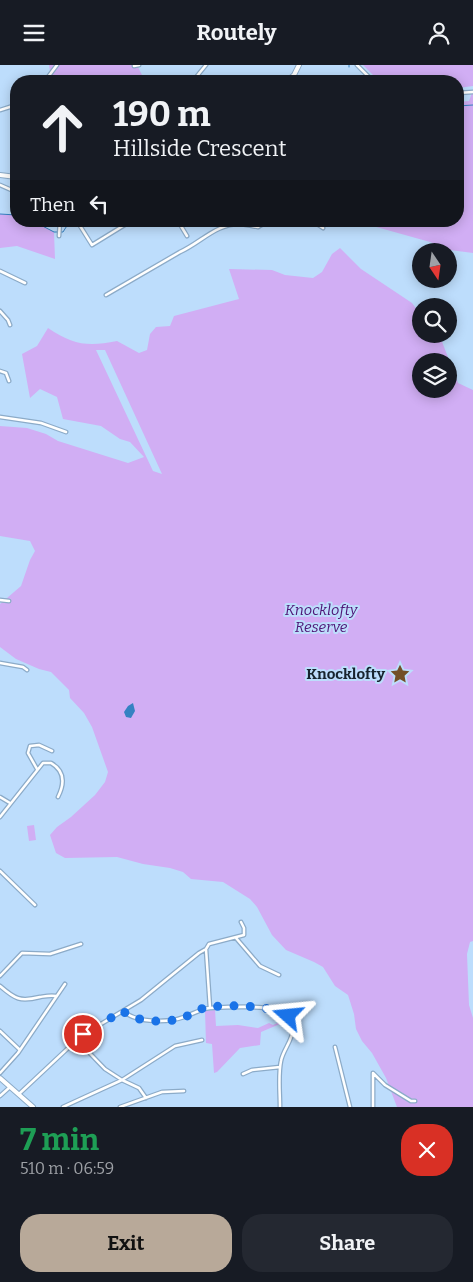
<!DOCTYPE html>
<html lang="en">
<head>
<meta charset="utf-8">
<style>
  :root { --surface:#171b24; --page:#242831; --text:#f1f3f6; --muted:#9ea1a6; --accent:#b8a999 }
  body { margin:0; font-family:Bitter,serif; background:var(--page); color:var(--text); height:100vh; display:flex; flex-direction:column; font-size:19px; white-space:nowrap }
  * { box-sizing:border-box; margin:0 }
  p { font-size:16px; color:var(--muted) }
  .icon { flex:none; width:28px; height:28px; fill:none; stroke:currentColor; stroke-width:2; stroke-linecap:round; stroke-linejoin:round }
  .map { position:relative; height:1042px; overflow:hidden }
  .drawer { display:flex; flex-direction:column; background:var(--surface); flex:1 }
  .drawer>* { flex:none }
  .top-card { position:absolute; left:10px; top:10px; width:454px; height:152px; border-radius:20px; box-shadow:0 2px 12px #0003; background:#171b24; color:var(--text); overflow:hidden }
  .needle { width:32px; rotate:167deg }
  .buttons { position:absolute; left:412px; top:178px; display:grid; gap:10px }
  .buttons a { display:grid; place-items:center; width:45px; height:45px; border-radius:50%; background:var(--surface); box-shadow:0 2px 12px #0003; font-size:25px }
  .pin { position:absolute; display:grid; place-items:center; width:42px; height:42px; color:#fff; margin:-21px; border:2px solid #fff; border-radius:50%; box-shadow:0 1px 5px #0007 }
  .me { position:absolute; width:55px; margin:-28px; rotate:288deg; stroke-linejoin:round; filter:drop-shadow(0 0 4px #0008) }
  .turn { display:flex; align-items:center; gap:18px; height:105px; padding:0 20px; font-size:22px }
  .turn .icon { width:65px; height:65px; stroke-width:2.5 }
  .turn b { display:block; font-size:35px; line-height:42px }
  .then { display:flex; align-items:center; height:48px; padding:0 20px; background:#0003; gap:10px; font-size:19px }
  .round { display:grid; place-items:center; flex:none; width:52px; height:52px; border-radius:20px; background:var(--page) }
  .head { display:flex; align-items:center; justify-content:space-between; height:85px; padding:0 20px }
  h1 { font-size:30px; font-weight:700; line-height:38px; color:#1e9e55 }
  .primary-button { display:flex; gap:10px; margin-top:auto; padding:10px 20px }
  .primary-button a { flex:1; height:58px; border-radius:20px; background:var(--accent); color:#111; font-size:20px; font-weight:700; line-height:58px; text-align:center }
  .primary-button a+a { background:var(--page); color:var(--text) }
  header { display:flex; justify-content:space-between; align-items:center; height:65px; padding:0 20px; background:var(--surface); font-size:22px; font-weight:700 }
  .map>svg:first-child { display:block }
</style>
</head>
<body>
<header><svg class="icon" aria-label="menu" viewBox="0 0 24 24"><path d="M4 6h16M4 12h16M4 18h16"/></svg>Routely<svg class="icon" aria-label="person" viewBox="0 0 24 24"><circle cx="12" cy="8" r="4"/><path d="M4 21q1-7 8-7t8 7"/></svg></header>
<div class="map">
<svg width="473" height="1042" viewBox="0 0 473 1042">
  <rect width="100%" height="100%" fill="#bdddfc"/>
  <path fill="#d1aef4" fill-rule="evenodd" d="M49,0H137L145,16H56L50,6Z
    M363,0H473V21L458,23V16H379Z
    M473,25V188L450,185L430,177L355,156H458V37L469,36Z
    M0,149H15L16,156H33L54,167L55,194L17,181L0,183Z
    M340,183L361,204L412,238L421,250V269H439L458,318L473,325V876L470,877L467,889L469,940L473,953V1042H397L386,1013L372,988L362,976L356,964L354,949L348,930L335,921L323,902L314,897L286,885L272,870L257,842L250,834L223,817L191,814L183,807L170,803L143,799L117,792L65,793L56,788L50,770L57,762L71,752L95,730L105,717L108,707L92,662L84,648L70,633L69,625L51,607L39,604L16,594L0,582V539L21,521L30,495L35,486L30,476L0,471V361L27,363L46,369L58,376L128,398L144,392L130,377L120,374L101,361L63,354L57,332L40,324L30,333L22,289L37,281L48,263C73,280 88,282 117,276L139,288L147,285L150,269L156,262L170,261L174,251L239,234L229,204L272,205L285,210L313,213L322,207L332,189ZM96,285H105L162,409L153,406ZM421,296H449V324H421Z
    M34,760L36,775L29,776L27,761Z
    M215,945L216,961L238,960L258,963L269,958L273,960L286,954L287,956L261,967L260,980L240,983L217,1007L214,1008L212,979L206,978L205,946Z"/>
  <path fill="#3582c2" d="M133,638L135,646L131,653L126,652L124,647L128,641Z"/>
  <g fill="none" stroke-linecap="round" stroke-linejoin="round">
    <path stroke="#3582c2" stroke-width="1" d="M349,0V2
      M458,41L473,40
      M0,149L16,150
      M33,156L54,167H63L70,156"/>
    <defs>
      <path id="street" d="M357,0L373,16
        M134,1L139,0
        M45,16L57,0
        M193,16L206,0
        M458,28L473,27
        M0,45L16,40
        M0,120L16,127
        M77,156L92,180L131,156
        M178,156L187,171
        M307,156L311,159L314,158
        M314,157L323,163
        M59,171L60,156
        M0,206L25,218
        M106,230L180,187C202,177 216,158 242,159C247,160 253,161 258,162L268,156
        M0,246L8,255L10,260
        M0,306L6,308L9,316
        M0,352L41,358L66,367
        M0,535L9,536
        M0,598L23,602L27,605
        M37,704L28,688L30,681L39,680L52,686
        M0,732L10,738
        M0,752L43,698H51C65,706 65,718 58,732
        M0,806L35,840
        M236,873L260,901L279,910
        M0,911L22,888L50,889L81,879
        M0,921C15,934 20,937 40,932C46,931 50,930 56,931
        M210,943C226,942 271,940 283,947C289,951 293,956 293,963C293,975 283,985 281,996C278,1010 280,1027 280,1042
        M123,946C136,958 168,958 184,952C193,949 200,944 210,943L206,884
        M0,966L20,985
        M77,975L105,1004L122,1015L139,1023L146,1033
        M335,982L350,1042
        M0,1008L18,988L65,919
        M243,1009L252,1005L280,1002
        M19,1029L81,971L141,935L199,888L206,884L209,879L244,870V863L241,857
        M0,1031L10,1022
        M63,1042L122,1015L175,981L202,975
        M120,1042L162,1027L184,1026
        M373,1042V1008L385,1020L411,1036H415"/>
      <path id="secondary" d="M287,16L294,10L299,0
        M0,110L16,112
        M0,1013L33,1042"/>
    </defs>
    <use href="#street" stroke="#8cabc8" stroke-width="5"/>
    <use href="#secondary" stroke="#8cabc8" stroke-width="6"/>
    <use href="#street" stroke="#fff" stroke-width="2.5"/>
    <use href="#secondary" stroke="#fff" stroke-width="4"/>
  </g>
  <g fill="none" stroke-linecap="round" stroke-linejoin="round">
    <path stroke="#1a73e8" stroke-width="9" stroke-dasharray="0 16.2" d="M83,969L123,946C136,958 167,958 183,953C190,950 197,945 204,943C223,939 274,940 288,951"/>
  </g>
  <defs>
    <symbol id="sight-bare" viewBox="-9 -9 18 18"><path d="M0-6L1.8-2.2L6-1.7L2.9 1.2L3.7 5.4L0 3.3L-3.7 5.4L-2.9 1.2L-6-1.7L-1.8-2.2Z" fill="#724f28" stroke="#bdddfc" stroke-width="2.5" paint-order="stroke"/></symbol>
  </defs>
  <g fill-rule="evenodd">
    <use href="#sight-bare" x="386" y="595" width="28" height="28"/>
  </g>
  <g text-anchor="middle" stroke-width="4" stroke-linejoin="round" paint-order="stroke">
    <g font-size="15" font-style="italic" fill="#4f1676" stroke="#bdddfc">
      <text x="321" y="550">Knocklofty<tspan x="321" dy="17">Reserve</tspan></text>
    </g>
    <g font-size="15" font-weight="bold" fill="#17232e" stroke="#bdddfc" text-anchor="end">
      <text x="385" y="614">Knocklofty</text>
    </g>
  </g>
</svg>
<div class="buttons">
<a><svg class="needle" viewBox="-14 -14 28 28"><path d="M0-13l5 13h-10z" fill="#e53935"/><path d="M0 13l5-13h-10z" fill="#9ea1a6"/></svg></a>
<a><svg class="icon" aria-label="search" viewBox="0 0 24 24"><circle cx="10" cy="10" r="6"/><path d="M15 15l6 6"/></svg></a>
<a><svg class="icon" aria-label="layers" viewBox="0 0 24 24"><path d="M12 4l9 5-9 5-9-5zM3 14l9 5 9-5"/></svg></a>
</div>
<div class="pin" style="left:83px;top:969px;background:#d93025"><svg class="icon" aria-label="arrive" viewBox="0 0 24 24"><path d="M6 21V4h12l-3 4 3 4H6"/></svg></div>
<svg class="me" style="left:288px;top:951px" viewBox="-20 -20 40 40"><path d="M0-17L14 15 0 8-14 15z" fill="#1a73e8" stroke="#fff" stroke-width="4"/></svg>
<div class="top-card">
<div class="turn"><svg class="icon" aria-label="ahead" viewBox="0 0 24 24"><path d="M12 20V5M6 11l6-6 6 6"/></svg><div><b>190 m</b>Hillside Crescent</div></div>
<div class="then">Then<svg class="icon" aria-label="left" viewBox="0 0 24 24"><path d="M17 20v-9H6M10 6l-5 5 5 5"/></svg></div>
</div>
</div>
<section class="drawer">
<div class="head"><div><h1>7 min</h1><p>510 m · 06:59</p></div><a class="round" style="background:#d93025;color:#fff"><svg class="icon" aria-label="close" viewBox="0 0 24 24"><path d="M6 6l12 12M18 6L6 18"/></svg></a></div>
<div class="primary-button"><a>Exit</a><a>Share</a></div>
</section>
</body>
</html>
